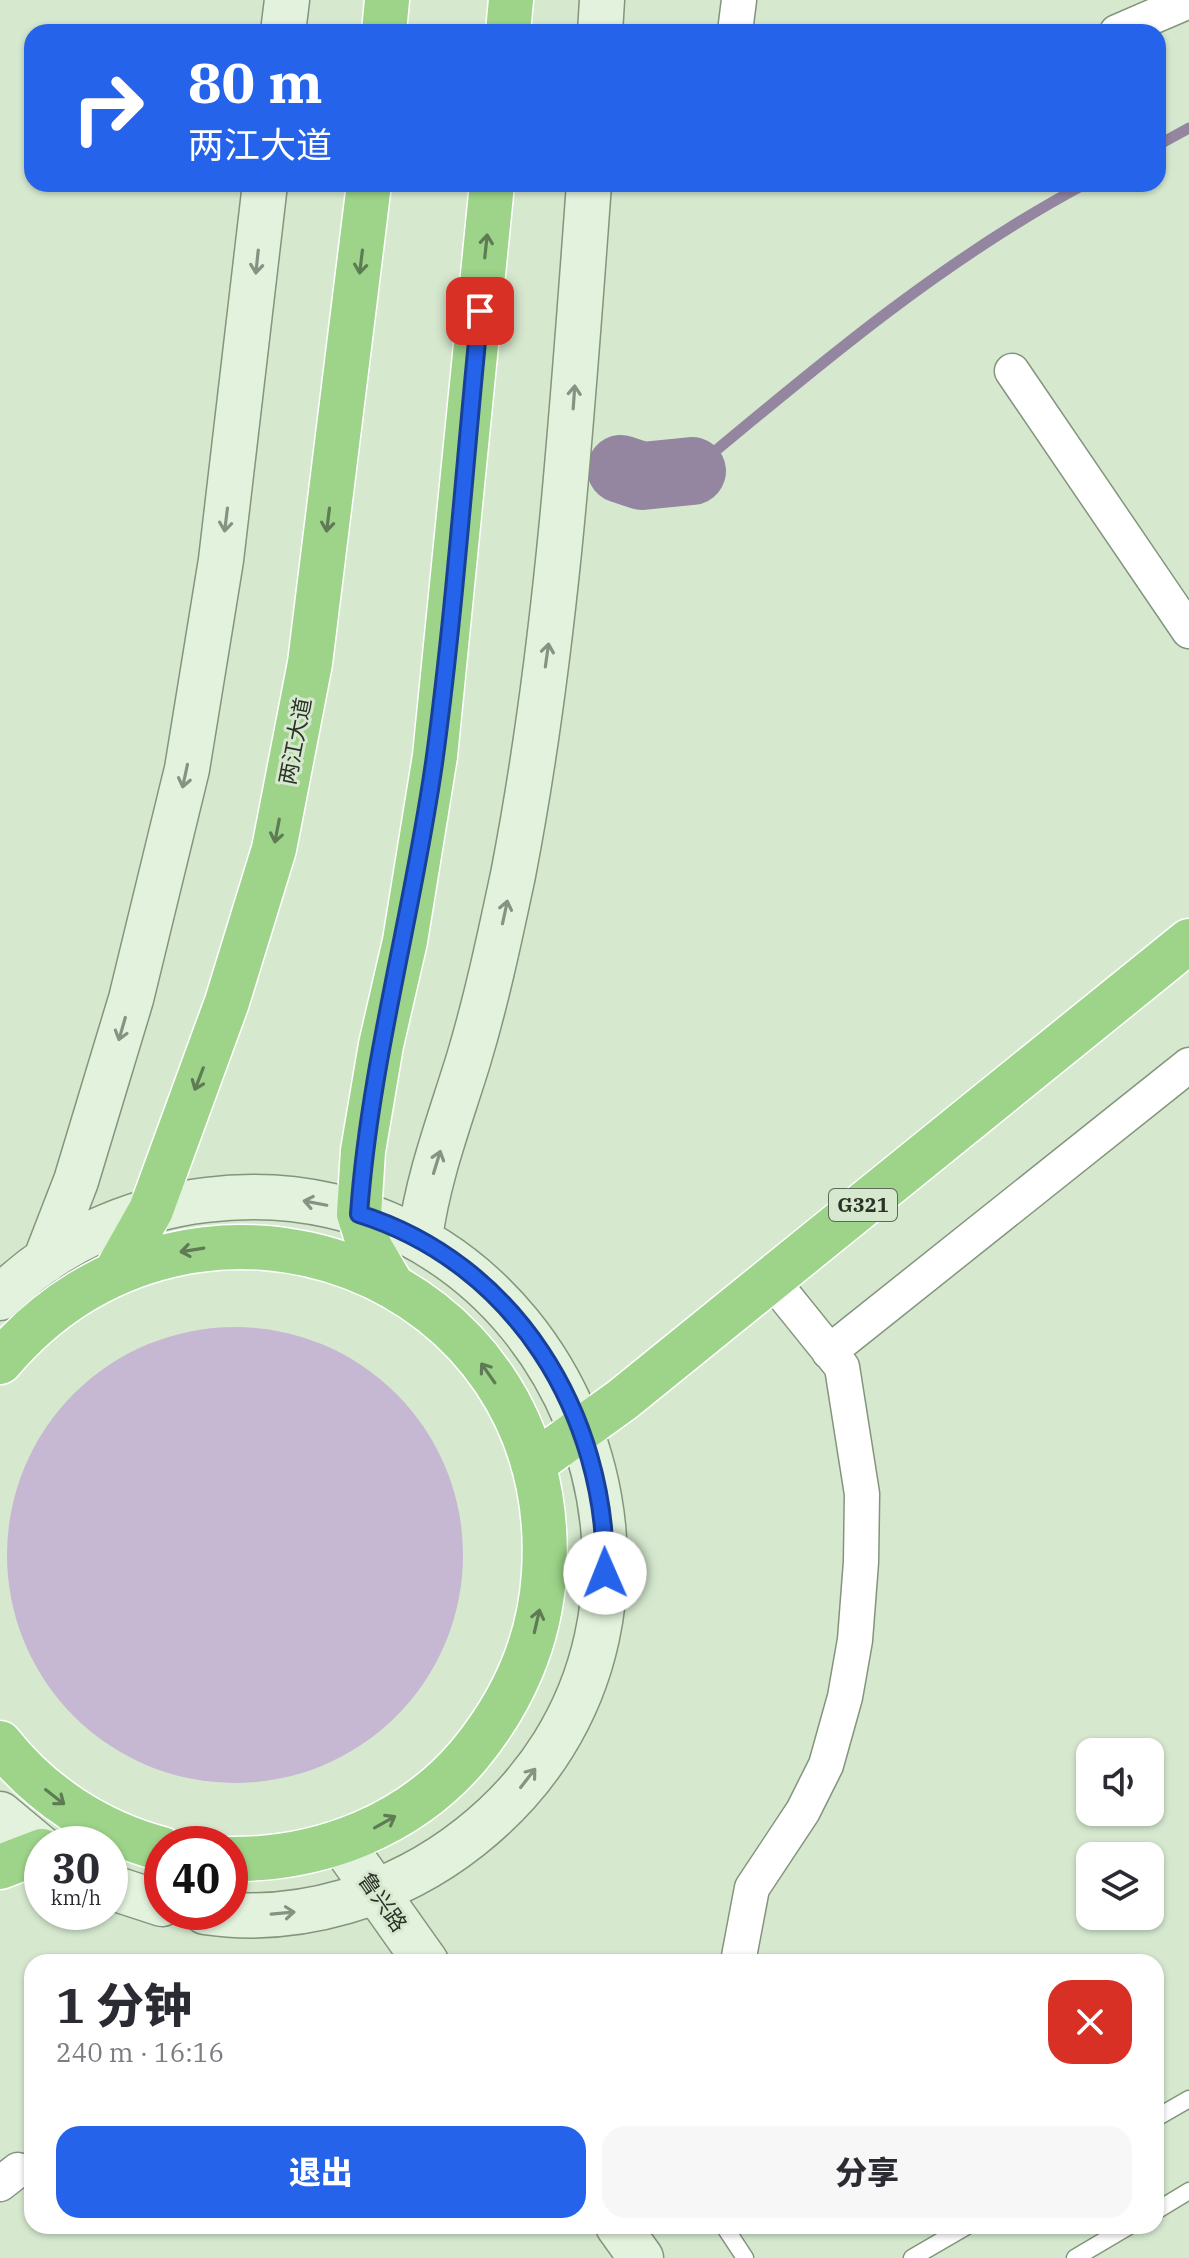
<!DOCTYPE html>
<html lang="zh">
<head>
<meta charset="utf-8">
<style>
  :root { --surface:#fff; --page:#f7f7f7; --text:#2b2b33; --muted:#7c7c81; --accent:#2563eb }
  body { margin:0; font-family:"IBM Plex Serif","Noto Sans SC",serif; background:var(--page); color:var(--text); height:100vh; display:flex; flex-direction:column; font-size:30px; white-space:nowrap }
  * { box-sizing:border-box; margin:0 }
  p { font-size:26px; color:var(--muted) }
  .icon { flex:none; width:44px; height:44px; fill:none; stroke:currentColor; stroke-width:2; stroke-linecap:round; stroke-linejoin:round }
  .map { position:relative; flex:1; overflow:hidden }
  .side { position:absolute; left:24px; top:1954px; width:1140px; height:280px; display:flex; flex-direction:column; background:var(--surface); border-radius:24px; box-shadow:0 2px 6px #0004 }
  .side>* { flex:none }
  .guide { position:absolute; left:24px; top:24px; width:1142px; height:168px; border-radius:24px; box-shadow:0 2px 6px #0004; background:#2563eb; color:#fff; overflow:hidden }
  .fabs { position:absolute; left:1076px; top:1738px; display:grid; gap:16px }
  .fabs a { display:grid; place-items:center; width:88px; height:88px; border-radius:16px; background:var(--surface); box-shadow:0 2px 6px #0004; font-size:40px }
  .speed { position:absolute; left:24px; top:1826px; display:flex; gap:16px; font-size:40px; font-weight:700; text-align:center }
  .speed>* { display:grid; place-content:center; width:104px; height:104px; border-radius:50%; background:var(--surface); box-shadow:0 2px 6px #0004; line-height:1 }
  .speed small { font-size:20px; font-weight:400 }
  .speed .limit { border:12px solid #d22; background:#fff; color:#111 }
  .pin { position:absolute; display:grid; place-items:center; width:68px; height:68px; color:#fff; margin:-34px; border-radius:16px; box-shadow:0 4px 12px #0006 }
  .me { position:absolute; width:88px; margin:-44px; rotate:359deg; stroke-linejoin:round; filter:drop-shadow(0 0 6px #0008) }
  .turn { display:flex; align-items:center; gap:28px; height:168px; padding:0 32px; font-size:36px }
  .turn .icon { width:104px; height:104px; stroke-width:2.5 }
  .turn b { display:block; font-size:56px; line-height:68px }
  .round { display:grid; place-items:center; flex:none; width:84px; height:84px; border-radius:24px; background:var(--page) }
  .headline { display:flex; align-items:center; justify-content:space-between; height:136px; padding:0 32px }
  h1 { font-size:48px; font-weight:800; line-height:60px }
  .action { display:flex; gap:16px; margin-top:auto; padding:16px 32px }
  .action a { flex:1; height:92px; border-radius:24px; background:var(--accent); color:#fff; font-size:32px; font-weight:800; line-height:92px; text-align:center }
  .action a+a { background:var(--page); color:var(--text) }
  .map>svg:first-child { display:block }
</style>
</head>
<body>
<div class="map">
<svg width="1189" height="2258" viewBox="0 0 1189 2258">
  <rect width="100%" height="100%" fill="#d6e9cf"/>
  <path fill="#c6b8d3" d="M7 1555a228 228 0 1 1 456 0a228 228 0 1 1-456 0Z"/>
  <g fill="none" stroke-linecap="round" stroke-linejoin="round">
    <path stroke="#9486a1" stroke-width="11" d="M1158,145L1189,128
      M659,498C794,386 929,267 1085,184"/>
    <path stroke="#9486a1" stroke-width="68" d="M621,469L642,476L692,471"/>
    <defs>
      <path id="lane" d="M1156,2118L1189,2099
        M1156,2211L1189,2191
        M724,2226L745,2258
        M912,2258L967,2226
        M1075,2258L1129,2226"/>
      <path id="street" d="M735,32L739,0
        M1117,32L1189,1
        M1012,371L1189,631
        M829,1352L1189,1065
        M738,1962L752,1888L803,1811L826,1765L845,1697L855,1640L861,1562L862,1494L842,1367L771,1279
        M0,2184L18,2170"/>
      <path id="secondary" d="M283,32L287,0
        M600,32L602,0
        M420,1238C428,1176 451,1117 469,1058C487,998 500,936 513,875C557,647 572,415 589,184
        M45,1261L76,1181L131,999L187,769L221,560L265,184
        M0,1298C55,1243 129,1209 206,1200C561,1156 750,1616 470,1837C397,1895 299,1926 205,1912
        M0,1814L42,1849
        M341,1842L426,1962
        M110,1887L162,1904
        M618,2226L641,2258"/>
      <path id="highway" d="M384,32L387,0
        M508,32L511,0
        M116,1272L151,1210L227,1002L274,849L310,663L369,184
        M393,1287L370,1248L359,1214L363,1151L381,1045L405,941L435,756L492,184
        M0,1362C195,1132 563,1270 544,1573C540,1641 512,1703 469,1755C410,1825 321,1860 230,1859
        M533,1464L622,1400L1189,941
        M0,1743C41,1795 98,1832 162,1849
        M0,1867L42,1851"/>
    </defs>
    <use href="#lane" stroke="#83957c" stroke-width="19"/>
    <use href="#street" stroke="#83957c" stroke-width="37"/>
    <use href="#secondary" stroke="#83957c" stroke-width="47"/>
    <use href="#highway" stroke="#fff" stroke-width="47"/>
    <use href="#lane" stroke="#fff" stroke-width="16"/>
    <use href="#street" stroke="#fff" stroke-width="34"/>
    <use href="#secondary" stroke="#e2f2dc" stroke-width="44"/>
    <use href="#highway" stroke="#9dd489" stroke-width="44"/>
  </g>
  <defs><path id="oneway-shaft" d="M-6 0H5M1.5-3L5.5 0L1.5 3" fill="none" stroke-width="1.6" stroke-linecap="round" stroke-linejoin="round" transform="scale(2)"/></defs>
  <g stroke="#5e7b54">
    <use href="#oneway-shaft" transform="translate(486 246) rotate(-84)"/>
    <use href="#oneway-shaft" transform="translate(361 262) rotate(97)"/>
    <use href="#oneway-shaft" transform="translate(328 520) rotate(97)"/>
    <use href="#oneway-shaft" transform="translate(277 831) rotate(101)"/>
    <use href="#oneway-shaft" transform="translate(199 1079) rotate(111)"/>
    <use href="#oneway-shaft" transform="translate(192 1250) rotate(171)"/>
    <use href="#oneway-shaft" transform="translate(488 1373) rotate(-125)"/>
    <use href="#oneway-shaft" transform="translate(537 1621) rotate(-77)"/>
    <use href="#oneway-shaft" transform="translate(55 1797) rotate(38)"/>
    <use href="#oneway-shaft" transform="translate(385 1822) rotate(-29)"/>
  </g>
  <g stroke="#869282">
    <use href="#oneway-shaft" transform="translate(257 262) rotate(96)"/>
    <use href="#oneway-shaft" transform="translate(574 397) rotate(-86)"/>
    <use href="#oneway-shaft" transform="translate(226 520) rotate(97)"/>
    <use href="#oneway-shaft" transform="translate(547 655) rotate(-82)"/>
    <use href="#oneway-shaft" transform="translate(185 776) rotate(102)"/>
    <use href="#oneway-shaft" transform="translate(505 912) rotate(-78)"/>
    <use href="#oneway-shaft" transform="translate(122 1029) rotate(106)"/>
    <use href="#oneway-shaft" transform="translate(437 1162) rotate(-73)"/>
    <use href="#oneway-shaft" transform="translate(315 1203) rotate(-169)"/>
    <use href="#oneway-shaft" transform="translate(528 1778) rotate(-52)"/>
    <use href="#oneway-shaft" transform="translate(283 1913) rotate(-5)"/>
  </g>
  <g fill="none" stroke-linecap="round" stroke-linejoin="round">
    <defs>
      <path id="route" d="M480,311C465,459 455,608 435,756C414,910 370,1060 359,1214C515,1263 607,1414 605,1573"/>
    </defs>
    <use href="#route" stroke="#184099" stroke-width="20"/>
    <use href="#route" stroke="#2563eb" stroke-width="14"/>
  </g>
  <g text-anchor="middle" stroke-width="6" stroke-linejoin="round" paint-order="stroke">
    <rect fill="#d6e9cf" stroke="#5e695a" stroke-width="2" x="829" y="1189" width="68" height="32" rx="6"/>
    <g font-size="20" font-weight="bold" fill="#2b3228">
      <text x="863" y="1212">G321</text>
    </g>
    <g font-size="22" fill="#2b3228" stroke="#d6e9cf">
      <text transform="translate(295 741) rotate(-79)" y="8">两江大道</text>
      <text transform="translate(383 1902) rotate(55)" y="8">鲁兴路</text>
    </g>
  </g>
</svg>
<div class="fabs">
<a><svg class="icon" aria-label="sound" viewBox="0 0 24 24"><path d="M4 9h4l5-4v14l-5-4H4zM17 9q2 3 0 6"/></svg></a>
<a><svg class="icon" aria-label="layers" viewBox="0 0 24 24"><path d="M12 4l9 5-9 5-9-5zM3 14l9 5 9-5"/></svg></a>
</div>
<div class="speed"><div>30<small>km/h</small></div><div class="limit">40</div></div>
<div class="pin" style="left:480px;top:311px;background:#d93025"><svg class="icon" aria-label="arrive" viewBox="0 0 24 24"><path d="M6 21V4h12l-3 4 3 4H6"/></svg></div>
<svg class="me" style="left:605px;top:1573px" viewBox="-20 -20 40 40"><circle r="19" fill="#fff"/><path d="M0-13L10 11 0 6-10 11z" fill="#2563eb"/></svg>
<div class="guide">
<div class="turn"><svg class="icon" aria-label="right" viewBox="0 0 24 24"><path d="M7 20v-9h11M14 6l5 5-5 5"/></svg><div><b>80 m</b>两江大道</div></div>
</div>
<section class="side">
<div class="headline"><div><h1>1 分钟</h1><p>240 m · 16:16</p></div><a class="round" style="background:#d93025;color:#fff"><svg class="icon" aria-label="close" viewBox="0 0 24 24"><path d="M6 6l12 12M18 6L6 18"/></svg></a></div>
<div class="action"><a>退出</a><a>分享</a></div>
</section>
</div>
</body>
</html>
